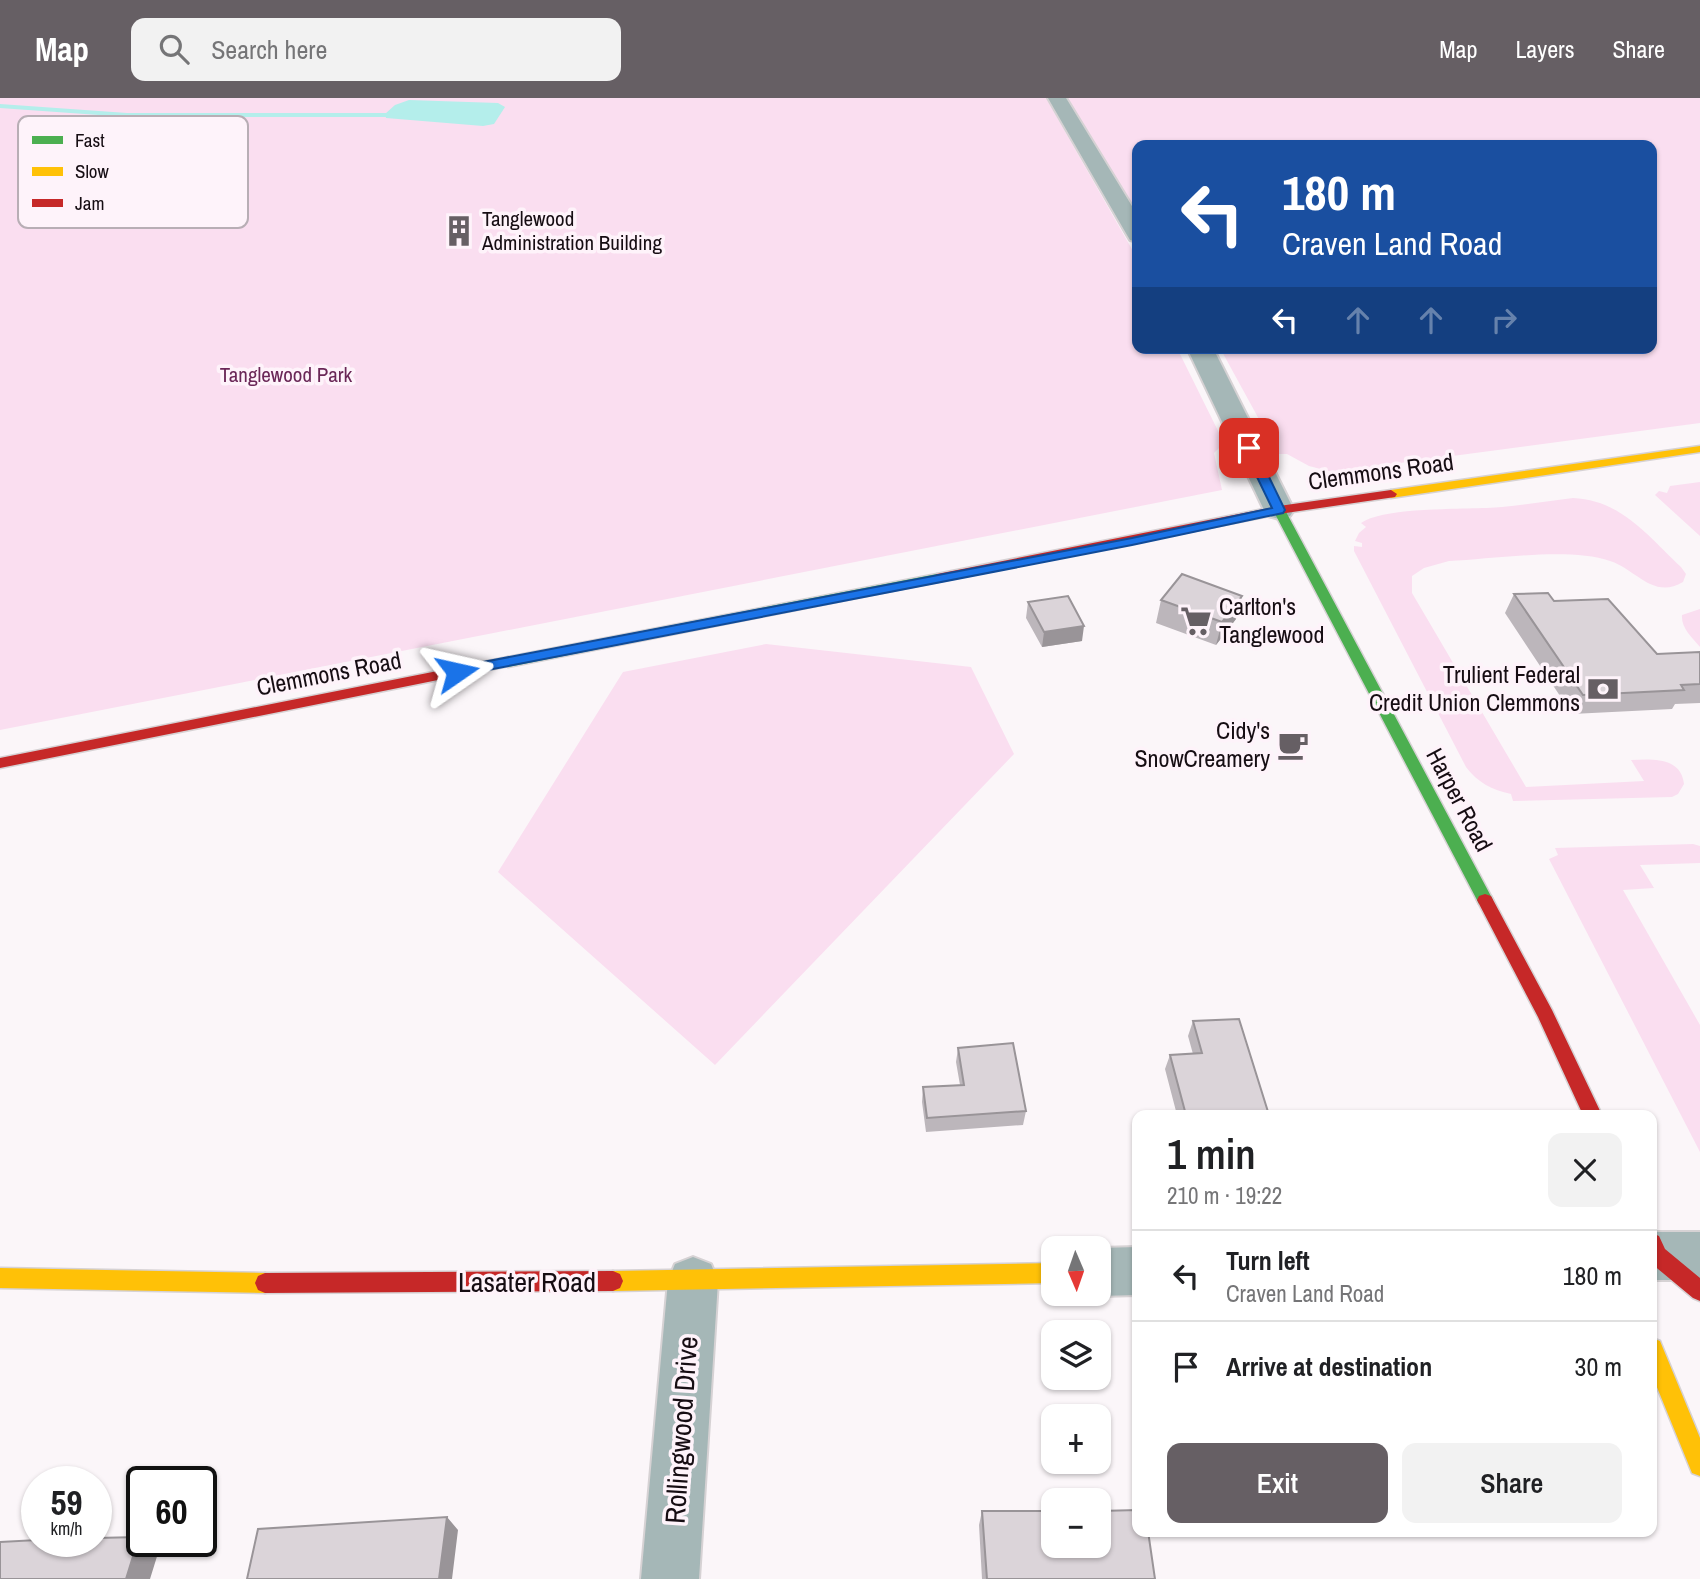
<!DOCTYPE html>
<html lang="en">
<head>
<meta charset="utf-8">
<style>
  :root { --surface:#fff; --page:#f2f2f2; --text:#202124; --muted:#757577; --line:#e0e0e0; --accent:#665f64 }
  body { margin:0; font-family:"Archivo Narrow",sans-serif; background:var(--page); color:var(--text); height:100vh; display:flex; flex-direction:column; font-size:26px; white-space:nowrap }
  * { box-sizing:border-box; margin:0 }
  p { font-size:23px; color:var(--muted) }
  .icon { flex:none; width:38px; height:38px; fill:none; stroke:currentColor; stroke-width:2; stroke-linecap:round; stroke-linejoin:round }
  .map { position:relative; flex:1; overflow:hidden }
  .details { position:absolute; left:1132px; top:1012px; width:525px; height:427px; display:flex; flex-direction:column; background:var(--surface); border-radius:14px; box-shadow:0 2px 5px #0004 }
  .details>* { flex:none }
  .top-card { position:absolute; left:1132px; top:42px; width:525px; height:214px; border-radius:14px; box-shadow:0 2px 5px #0004; background:#1a4fa0; color:#fff; overflow:hidden }
  .needle { width:46px; rotate:178deg }
  .fabs { position:absolute; left:1041px; top:1138px; display:grid; gap:14px }
  .fabs a { display:grid; place-items:center; width:70px; height:70px; border-radius:14px; background:var(--surface); box-shadow:0 2px 5px #0004; font-size:35px }
  .speed { position:absolute; left:21px; top:1368px; display:flex; gap:14px; font-size:35px; font-weight:700; text-align:center }
  .speed>* { display:grid; place-content:center; width:91px; height:91px; border-radius:50%; background:var(--surface); box-shadow:0 2px 5px #0004; line-height:1 }
  .speed small { font-size:18px; font-weight:400 }
  .speed .limit { border:4px solid #111; border-radius:10px; background:#fff; color:#111 }
  .pin { position:absolute; display:grid; place-items:center; width:60px; height:60px; color:#fff; margin:-30px; border-radius:14px; box-shadow:0 4px 10px #0006 }
  .me { position:absolute; width:77px; margin:-38px; rotate:79deg; stroke-linejoin:round; filter:drop-shadow(0 0 5px #0008) }
  .turn { display:flex; align-items:center; gap:24px; height:147px; padding:0 35px; font-size:32px }
  .turn .icon { width:91px; height:91px; stroke-width:2.5 }
  .turn b { display:block; font-size:49px; line-height:60px }
  .lanes { display:flex; align-items:center; height:66px; padding:0 35px; background:#0003; justify-content:center; gap:35px; direction:ltr }
  .lanes .off { opacity:.35 }
  .round { display:grid; place-items:center; flex:none; width:74px; height:74px; border-radius:14px; background:var(--page) }
  .summary { display:flex; align-items:center; justify-content:space-between; height:119px; padding:0 35px }
  h1 { font-size:42px; font-weight:600; line-height:52px }
  .primary-button { display:flex; gap:14px; margin-top:auto; padding:14px 35px }
  .primary-button a { flex:1; height:80px; border-radius:14px; background:var(--accent); color:#fff; font-size:28px; font-weight:600; line-height:80px; text-align:center }
  .primary-button a+a { background:var(--page); color:var(--text) }
  ul { padding:0; list-style:none }
  li { display:flex; align-items:center; gap:21px; height:91px; padding:0 35px; border-top:2px solid var(--line) }
  li div { flex:1 }
  li b { display:block; font-size:26px }
  li em { font-style:normal }
  header { display:flex; align-items:center; gap:42px; box-sizing:border-box; height:98px; padding:0 35px; background:var(--accent); color:#fff }
  header strong { font-size:33px }
  nav { display:flex; gap:38px; margin-inline-start:auto; font-size:24px }
  .search { width:490px; height:63px; background:var(--page); display:flex; align-items:center; gap:18px; box-sizing:border-box; padding:0 24px; border-radius:14px; color:var(--muted); font-size:26px }
  .map>svg:first-child { display:block }
</style>
</head>
<body>
<header>
<strong>Map</strong>
<div class="search"><svg class="icon" aria-label="search" viewBox="0 0 24 24"><circle cx="10" cy="10" r="6"/><path d="M15 15l6 6"/></svg>Search here</div>
<nav><a>Map</a><a>Layers</a><a>Share</a></nav>
</header>
<div class="map">
<svg width="1700" height="1481" viewBox="0 0 1700 1481">
  <rect width="100%" height="100%" fill="#fbf6f9"/>
  <path fill="#fadef0" d="M0,0H1046L1137,160L1138,250H1177L1224,345L1214,355L1222,392L0,632Z
    M1063,0H1700V325L1332,374L1309,368L1287,356H1278L1220,250H1652V47H1138L1137,122Z
    M1700,384V438L1655,397L1659,393L1667,395L1670,388Z
    M1573,400C1621,402 1648,438 1681,469L1686,476L1683,484C1653,502 1636,471 1610,463C1569,449 1495,461 1449,463L1424,470L1412,478V495L1526,689L1644,683L1631,662C1653,661 1681,659 1684,686L1678,696L1672,699L1513,703L1511,696C1492,692 1477,684 1466,669L1354,453V448L1362,449V445L1355,443L1359,435L1366,429L1361,425C1385,408 1469,412 1502,409C1525,407 1549,403 1573,400Z
    M1700,511V549C1692,539 1681,530 1682,517Z
    M766,546L971,569L1014,656L715,967L498,774L623,574Z
    M1693,746L1700,748V765L1640,767L1654,790L1623,792L1700,927V1054L1549,761L1558,757L1555,750Z"/>
  <path fill="#b4eeeb" d="M409,2L498,5L505,9L494,26L483,28L386,20L385,16L395,7Z"/>
  <g fill="none" stroke-linecap="round" stroke-linejoin="round">
    <path fill="#b4eeeb" fill-rule="evenodd" d="M0,6L127,15H401L404,17L401,19H127L0,10Z"/>
    <defs>
      <path id="street" d="M1048,0H1066L1138,118V144L1130,142L1127,137Z
        M1187,250H1213L1294,412L1290,418L1279,421L1268,418L1264,412Z
        M1652,1134H1700V1182H1652Z
        M1138,1149V1197L1099,1198L1092,1195H1099V1150Z
        M693,1159L711,1166L718,1183L699,1481H641L668,1183L675,1166Z"/>
      <path id="fast" d="M1279,408L1285,412L1493,802L1491,806H1479L1477,802L1273,412Z
        M937,476L943,480L942,483L508,569L501,564L508,559Z"/>
      <path id="slow" d="M1700,348V354L1391,400L1385,396L1391,392Z
        M1054,1165V1185L613,1193L606,1190L603,1183L606,1176L613,1173Z
        M0,1170L265,1175L272,1178L275,1185L272,1192L265,1195L0,1190Z
        M1652,1240L1660,1243L1700,1340V1378L1692,1375L1652,1277Z"/>
      <path id="jam" d="M1391,392L1397,396L1395,399L1279,416L937,484L931,480L937,476L1279,408Z
        M508,559L515,564L513,567L0,670V660Z
        M1485,796L1491,798L1552,912L1602,1017H1583L1538,919L1477,802L1479,798Z
        M1652,1135L1659,1138L1665,1151L1700,1180V1203L1693,1200L1652,1166Z
        M613,1173L620,1176L623,1183L620,1190L613,1193L265,1195L258,1192L255,1185L258,1178L265,1175Z"/>
    </defs>
    <use href="#street" stroke="#d6d2d4" stroke-width="4"/>
    <use href="#fast" stroke="#d6d2d4" stroke-width="3"/>
    <use href="#slow" stroke="#d6d2d4" stroke-width="3"/>
    <use href="#jam" stroke="#d6d2d4" stroke-width="3"/>
    <use href="#street" fill="#a5b7b7" fill-rule="evenodd"/>
    <use href="#fast" fill="#4caf50" fill-rule="evenodd"/>
    <use href="#slow" fill="#ffc107" fill-rule="evenodd"/>
    <use href="#jam" fill="#c62828" fill-rule="evenodd"/>
  </g>
  <path fill="#bcb6bb" d="M1514,496L1554,503L1657,556L1700,554V605L1675,606L1672,611L1572,616L1505,515Z
    M1161,502L1236,521L1216,547L1156,525Z
    M1028,504L1082,543L1042,549L1026,520Z
    M1193,923L1269,1017H1177L1165,971L1170,957L1193,956L1188,938Z
    M958,950L1026,1013L1023,1027L926,1034L922,1004L923,989L960,987L956,964Z
    M982,1413L1155,1481H982L979,1427Z"/>
  <path fill="#999498" d="M1242,498L1236,521L1216,547L1222,524Z
    M1084,528L1082,543L1042,549L1044,534Z
    M447,1419L458,1432L452,1481H439Z
    M139,1439L142,1441V1444H146L159,1452L150,1481H126Z"/>
  <path fill="#dbd4d9" stroke="#999498" stroke-width="2" d="M1182,476L1242,498L1222,524L1161,502Z
    M1548,495L1554,503L1608,501L1657,556L1700,554V586L1681,587L1684,592L1583,597L1514,496Z
    M1068,498L1084,528L1044,534L1028,504Z
    M1239,921L1269,1017H1186L1170,957L1202,955L1193,923Z
    M1013,945L1026,1013L927,1020L923,989L964,987L958,950Z
    M1138,1412V1433H1148L1155,1481H987L982,1413H1054V1447H1099V1413Z
    M447,1419L439,1481H247L258,1431Z
    M139,1439L126,1481H0V1444L37,1442V1444H96V1440Z"/>
  <path fill="#1a73e8" stroke="#114b97" stroke-width="2" d="M1245,347L1255,350L1285,412L1283,415L1132,447L457,578L450,574L457,569L1132,440L1272,410L1243,350Z"/>
  <defs>
    <symbol id="building-bare" viewBox="-9 -9 18 18"><path d="M-4-6H4V6H1V3H-1V6H-4ZM-2.5-4.3h1.7v1.8h-1.7ZM.8-4.3h1.7v1.8H.8ZM-2.5-1h1.7V.8h-1.7ZM.8-1h1.7V.8H.8Z" fill="#665f64" stroke="#fef3fa" stroke-width="2.5" paint-order="stroke"/></symbol>
    <symbol id="supermarket-bare" viewBox="-9 -9 18 18"><path d="M-6-5.5h2.5l.6 2H6L4.5 2H-2.5L-4.4-4H-6ZM-1.5 3.2a1.3 1.3 0 1 0 .1 0ZM3 3.2a1.3 1.3 0 1 0 .1 0Z" fill="#665f64" stroke="#fef3fa" stroke-width="2.5" paint-order="stroke"/></symbol>
    <symbol id="bank-bare" viewBox="-9 -9 18 18"><path d="M-6-4H6V4H-6ZM0-2.3a2.3 2.3 0 1 0 0 4.6a2.3 2.3 0 1 0 0-4.6Z" fill="#665f64" stroke="#fef3fa" stroke-width="2.5" paint-order="stroke"/></symbol>
    <symbol id="cafe-bare" viewBox="-9 -9 18 18"><path d="M-5.5-4.5H6V0H3Q3 3.5 0 3.5H-2.5Q-5.5 3.5-5.5 0ZM3-3.2v2h1.7v-2ZM-6 4.5H4V6H-6Z" fill="#665f64" stroke="#fef3fa" stroke-width="2.5" paint-order="stroke"/></symbol>
  </defs>
  <g fill-rule="evenodd">
    <use href="#building-bare" x="437" y="111" width="44" height="44"/>
    <use href="#supermarket-bare" x="1174" y="501" width="44" height="44"/>
    <use href="#bank-bare" x="1581" y="569" width="44" height="44"/>
    <use href="#cafe-bare" x="1271" y="625" width="44" height="44"/>
  </g>
  <g text-anchor="middle" stroke-width="7" stroke-linejoin="round" paint-order="stroke">
    <g font-size="21" fill="#160d13" stroke="#fef3fa" text-anchor="start">
      <text x="482" y="128">Tanglewood<tspan x="482" dy="24">Administration Building</tspan></text>
    </g>
    <g font-size="21" fill="#6a2757" stroke="#fef3fa">
      <text x="286" y="284">Tanglewood Park</text>
    </g>
    <g font-size="24" fill="#160d13" stroke="#fef3fa">
      <text transform="translate(1381 374) rotate(-8)" y="8">Clemmons Road</text>
      <text transform="translate(329 576) rotate(-11)" y="8">Clemmons Road</text>
      <text transform="translate(1459 702) rotate(62)" y="8">Harper Road</text>
    </g>
    <g font-size="24" fill="#160d13" stroke="#fef3fa" text-anchor="end">
      <text x="1219" y="517" text-anchor="start">Carlton's<tspan x="1219" dy="28">Tanglewood</tspan></text>
      <text x="1580" y="585">Trulient Federal<tspan x="1580" dy="28">Credit Union Clemmons</tspan></text>
      <text x="1270" y="641">Cidy's<tspan x="1270" dy="28">SnowCreamery</tspan></text>
    </g>
    <g font-size="28" fill="#160d13" stroke="#fef3fa">
      <text x="527" y="1194">Lasater Road</text>
      <text transform="translate(681 1332) rotate(-86)" y="10">Rollingwood Drive</text>
    </g>
  </g>
  <rect x="18" y="18" width="230" height="112" rx="10" fill="#fef3fa" stroke="#b8aeb5" stroke-width="2"/>
  <rect x="32" y="38" width="31" height="8" fill="#4caf50"/>
  <rect x="32" y="69" width="31" height="9" fill="#ffc107"/>
  <rect x="32" y="101" width="31" height="8" fill="#c62828"/>
  <g font-size="19" fill="#160d13">
    <text x="75" y="49">Fast</text>
    <text x="75" y="80">Slow</text>
    <text x="75" y="112">Jam</text>
  </g>
</svg>
<div class="fabs">
<a><svg class="needle" viewBox="-14 -14 28 28"><path d="M0-13l5 13h-10z" fill="#e53935"/><path d="M0 13l5-13h-10z" fill="#757577"/></svg></a>
<a><svg class="icon" aria-label="layers" viewBox="0 0 24 24"><path d="M12 4l9 5-9 5-9-5zM3 14l9 5 9-5"/></svg></a>
<a>+</a>
<a>−</a>
</div>
<div class="speed"><div>59<small>km/h</small></div><div class="limit">60</div></div>
<div class="pin" style="left:1249px;top:350px;background:#d93025"><svg class="icon" aria-label="arrive" viewBox="0 0 24 24"><path d="M6 21V4h12l-3 4 3 4H6"/></svg></div>
<svg class="me" style="left:457px;top:574px" viewBox="-20 -20 40 40"><path d="M0-17L14 15 0 8-14 15z" fill="#1a73e8" stroke="#fff" stroke-width="4"/></svg>
<div class="top-card">
<div class="turn"><svg class="icon" aria-label="left" viewBox="0 0 24 24"><path d="M17 20v-9H6M10 6l-5 5 5 5"/></svg><div><b>180 m</b>Craven Land Road</div></div>
<div class="lanes"><svg class="icon" aria-label="left" viewBox="0 0 24 24"><path d="M17 20v-9H6M10 6l-5 5 5 5"/></svg><svg class="icon off" aria-label="ahead" viewBox="0 0 24 24"><path d="M12 20V5M6 11l6-6 6 6"/></svg><svg class="icon off" aria-label="ahead" viewBox="0 0 24 24"><path d="M12 20V5M6 11l6-6 6 6"/></svg><svg class="icon off" aria-label="right" viewBox="0 0 24 24"><path d="M7 20v-9h11M14 6l5 5-5 5"/></svg></div>
</div>
<section class="details">
<div class="summary"><div><h1>1 min</h1><p>210 m · 19:22</p></div><a class="round"><svg class="icon" aria-label="close" viewBox="0 0 24 24"><path d="M6 6l12 12M18 6L6 18"/></svg></a></div>
<ul>
<li><svg class="icon" aria-label="left" viewBox="0 0 24 24"><path d="M17 20v-9H6M10 6l-5 5 5 5"/></svg><div><b>Turn left</b><p>Craven Land Road</p></div><em>180 m</em></li>
<li><svg class="icon" aria-label="arrive" viewBox="0 0 24 24"><path d="M6 21V4h12l-3 4 3 4H6"/></svg><div><b>Arrive at destination</b></div><em>30 m</em></li>
</ul>
<div class="primary-button"><a>Exit</a><a>Share</a></div>
</section>
</div>
</body>
</html>
